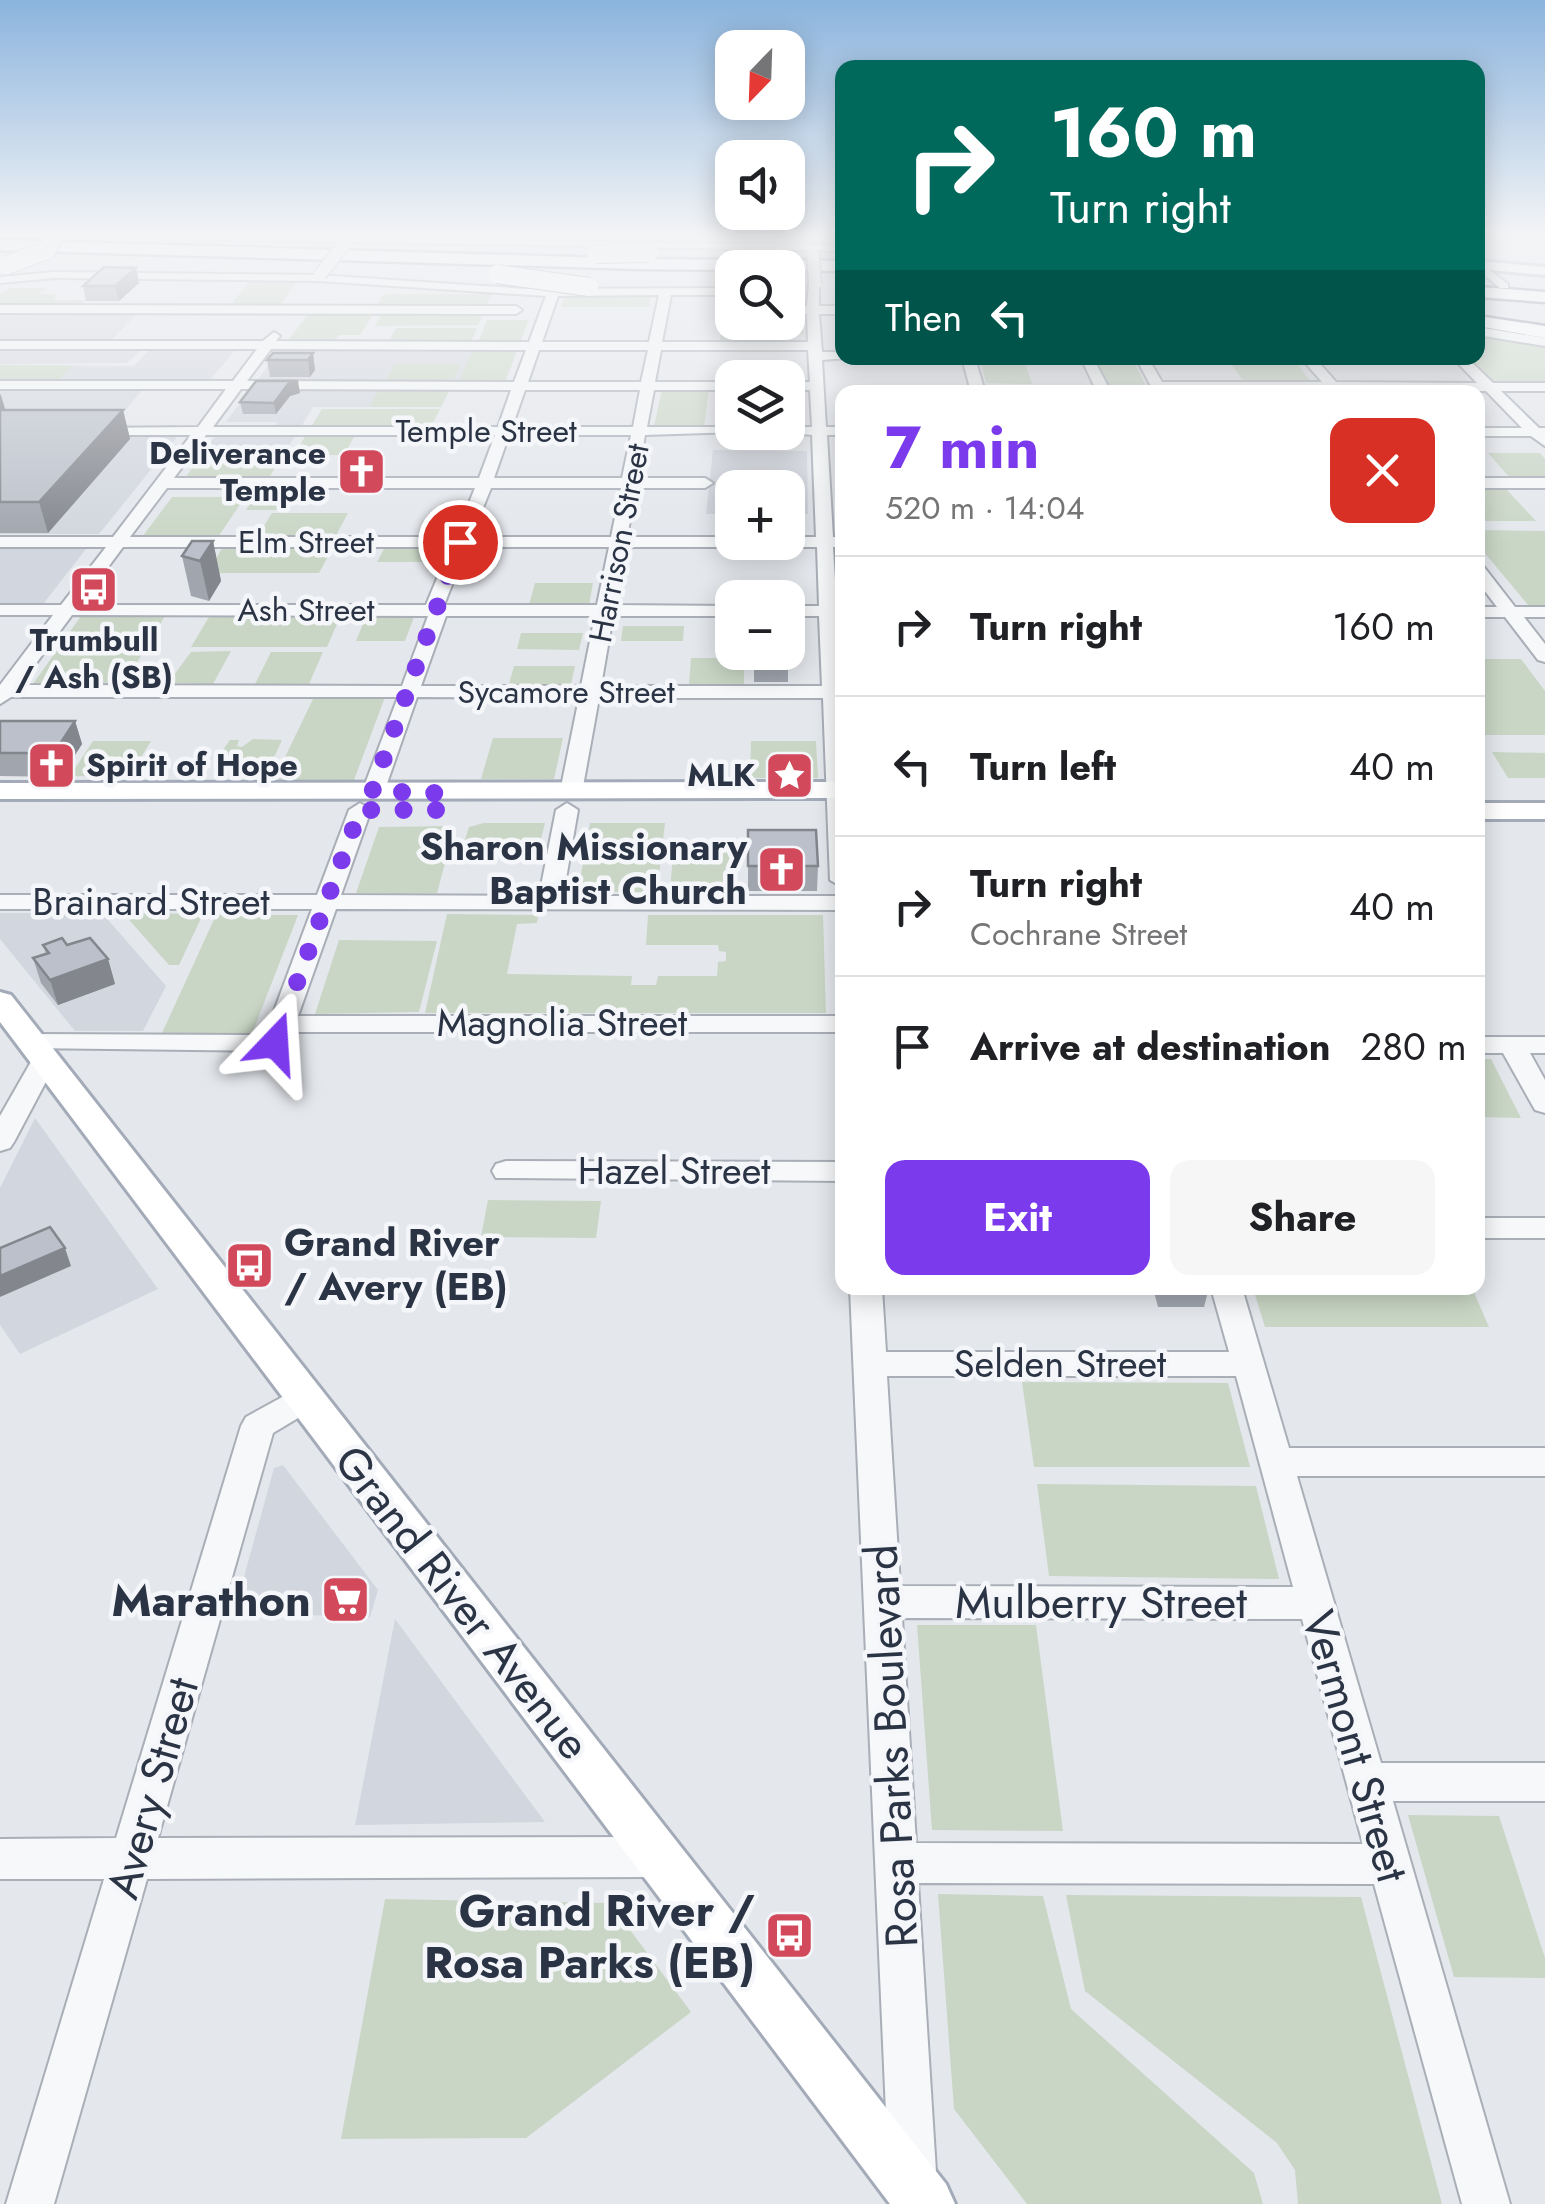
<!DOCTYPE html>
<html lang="en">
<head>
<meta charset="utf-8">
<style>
  :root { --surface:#fff; --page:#f6f6f6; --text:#202124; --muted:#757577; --line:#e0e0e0; --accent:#7c3aed }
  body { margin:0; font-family:Jost,sans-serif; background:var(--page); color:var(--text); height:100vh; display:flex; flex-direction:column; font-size:38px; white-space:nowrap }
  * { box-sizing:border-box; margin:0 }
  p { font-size:32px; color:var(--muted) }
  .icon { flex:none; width:55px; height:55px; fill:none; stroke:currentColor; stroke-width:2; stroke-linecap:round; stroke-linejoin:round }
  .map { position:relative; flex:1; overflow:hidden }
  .panel { position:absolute; left:835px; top:385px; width:650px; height:910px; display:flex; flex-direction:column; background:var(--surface); border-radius:20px; box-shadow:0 5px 25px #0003 }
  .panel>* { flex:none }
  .top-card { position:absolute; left:835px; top:60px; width:650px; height:305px; border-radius:20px; box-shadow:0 5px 25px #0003; background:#00695c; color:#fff; overflow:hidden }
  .needle { width:65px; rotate:203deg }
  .tools { position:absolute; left:715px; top:30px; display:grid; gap:20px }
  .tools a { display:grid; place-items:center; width:90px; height:90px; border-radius:20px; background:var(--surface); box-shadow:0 5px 25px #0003; font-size:50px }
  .pin { position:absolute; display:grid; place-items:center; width:85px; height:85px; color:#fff; margin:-42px; border:5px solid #fff; border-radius:50%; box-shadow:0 2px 10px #0007 }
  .me { position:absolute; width:110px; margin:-55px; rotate:20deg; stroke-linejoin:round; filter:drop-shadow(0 0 8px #0008) }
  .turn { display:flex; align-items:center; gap:35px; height:210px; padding:0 50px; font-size:45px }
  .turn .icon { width:130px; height:130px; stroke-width:2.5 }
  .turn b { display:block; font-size:70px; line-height:85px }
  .then { display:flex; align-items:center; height:95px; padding:0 50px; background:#0003; gap:20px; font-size:38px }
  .round { display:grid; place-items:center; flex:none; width:105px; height:105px; border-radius:20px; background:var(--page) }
  .headline { display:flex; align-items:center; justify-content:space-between; height:170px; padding:0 50px }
  h1 { font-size:60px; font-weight:700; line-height:75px; color:var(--accent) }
  .primary-button { display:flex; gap:20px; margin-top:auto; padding:20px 50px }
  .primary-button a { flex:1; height:115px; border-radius:20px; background:var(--accent); color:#fff; font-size:40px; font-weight:700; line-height:115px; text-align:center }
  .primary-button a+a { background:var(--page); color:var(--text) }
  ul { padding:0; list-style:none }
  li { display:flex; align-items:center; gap:30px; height:140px; padding:0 50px; border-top:2px solid var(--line) }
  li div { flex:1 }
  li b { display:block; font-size:38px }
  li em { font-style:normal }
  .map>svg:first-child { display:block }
</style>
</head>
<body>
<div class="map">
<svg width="1545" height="2204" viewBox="0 0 1545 2204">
  <rect width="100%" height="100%" fill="#e4e7ec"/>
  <path fill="#d2d6de" d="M0,312H139L109,342H0Z
    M0,348L142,349L127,363L0,364Z
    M151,348H237L209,381L0,382V365L134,366Z
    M281,348H518L505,382H256Z
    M0,389H143L104,435L178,436L99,534H0Z
    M250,389H379L369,407H313L301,427H275L277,422H226Z
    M217,434L296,435L283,454H202Z
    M713,450L807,451L808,514H788V488H732V514H706Z
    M0,544L89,545L44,603H0Z
    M0,913H102L166,986L143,1031H75L0,939Z
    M35,1118L158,1289L20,1354L0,1325V1188Z
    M283,1465L378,1590L370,1617L234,1613L274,1468Z
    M395,1619L545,1822L355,1825Z"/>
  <path fill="#c9d6c5" d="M250,281L296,282L280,306H230Z
    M9,288H46L39,294H58L53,300H86L80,306H0V294Z
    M384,294H492L486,307L376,306Z
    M565,297H651L649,307H561Z
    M383,312H484L478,325L375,326Z
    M722,312H732V322H788V312H803V334H753L752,343H720Z
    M309,313H374L360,335H339L334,342H287Z
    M487,320H529L520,342H478Z
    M396,328H477L471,342H388Z
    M1478,335L1545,346V385L1491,383L1465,358H1478Z
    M474,348H518L505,382H458Z
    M980,360H1024L1032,384L986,383Z
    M1095,360H1133L1149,392H1110Z
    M395,364H461L453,382H385Z
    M0,365L73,366L57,381H0Z
    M1232,365H1298L1311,382H1244Z
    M379,389H450L441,407H369Z
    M662,389H709L704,427H654Z
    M322,409H440L431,427H311Z
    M306,435H355L344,455H294Z
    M1488,453H1540L1545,459V479H1511Z
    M202,454H283L269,478H185Z
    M262,487H303L289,510H246Z
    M1478,489H1506L1536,521H1478Z
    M172,497H245L218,537L143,536Z
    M272,513H348L335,537H257Z
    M1478,530L1545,531V605H1528L1478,545Z
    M223,547H333L319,573H207Z
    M385,547H443L436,562H377Z
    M535,583H593L589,605H529Z
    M81,616H165L124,684H33Z
    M209,617H340L327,647H191Z
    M366,617H414L405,641H356Z
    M623,626H684L683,641H621Z
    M521,633H583L579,650L517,649Z
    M231,651L213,684L168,683L191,652Z
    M271,652H323L309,684H255Z
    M691,658H744V685L689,684Z
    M1478,659H1521L1545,691V735H1481L1478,729Z
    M514,666H575L571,684H509Z
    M314,697H385L354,780H274Z
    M493,738H563L554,779H481Z
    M253,739L282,740C279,746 275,758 270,762C256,771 234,755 220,754L230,740H239L237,746L242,747Z
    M93,741H151L129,777L70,776Z
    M751,741H816L818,778H750Z
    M1492,752L1545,753V778H1508Z
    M484,823H545L537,855H460L469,827Z
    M590,823H665L657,892H578Z
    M455,826L437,893H356L379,827Z
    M674,844H738L736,890H670Z
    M123,913L203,914L179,965H169Z
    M447,914L538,915L537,923L517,924L507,974L632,976L631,985H656L658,976H717L718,962L726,961V952L719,951L718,945H646L648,915H823L826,1013H425Z
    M216,915H298L252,1034L162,1033Z
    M339,940L437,941L419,1012L315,1014Z
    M1478,1059H1491L1521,1118L1478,1117Z
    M488,1200L601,1201L596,1238L481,1237Z
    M1253,1288H1472L1489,1327H1265Z
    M1022,1382L1228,1383L1250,1467H1034Z
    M1037,1484L1256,1486L1279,1579L1049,1576Z
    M917,1625H1036L1063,1831L932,1830Z
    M1408,1815L1499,1816L1545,1958V1978L1454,1977Z
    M938,1894L1043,1896L1071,2009L1254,2173L1263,2204H1027L954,2109Z
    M1066,1895L1361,1897L1442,2204H1298L1295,2170L1277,2143L1085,1991Z
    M385,1899L610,1903L691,2012L526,2138L341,2139Z"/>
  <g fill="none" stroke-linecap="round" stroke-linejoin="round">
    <defs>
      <path id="minor" d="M185,236L842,245V251L190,239Z
        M1478,262L1508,284V288H1500L1478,270Z
        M53,272L318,275L527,289L732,288V295H671L662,342H808L807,314H788V306H807L809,284L819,282V306H842V314H819L822,352H842V358H848L822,360L826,427H842V435H827L833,537H842V547H833L842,697V887L830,880L823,698H599L582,792L571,798L560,792L579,698L417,697L384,792L373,798L362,792L398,697H11L0,704V685L53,615H0V605H61L106,547H0V537H113L191,435H91L86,434V428L198,427L226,389H0V381H233L257,349H0V341H263L274,332L280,336L276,341L529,342L546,296L318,281L53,278L0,283V277ZM659,295L649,342H542L558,296ZM271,349L526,350L514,382L247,381ZM539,350H648L641,382H528ZM661,350H808L810,382H788V390H810L812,427H788V432H782L812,435L816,537H788V542H780L788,547H817L819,606H788V616H819L822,686H601L613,616H732V606L615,605L626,547H732L740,542H732V537H627L636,488H705L713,483L705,478H638L645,435L738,432H732V427H647L654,390H732V382H655ZM241,389L511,390L498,427H213ZM525,390H640L633,427H512ZM206,435H495L479,478H174ZM509,435H631L622,478H494ZM167,488H475L455,537H130ZM491,488H621L611,537H471ZM123,547H450L426,605H80ZM467,547H609L597,605H444ZM72,615L428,616L402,686L20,685ZM446,616H595L581,686H421Z
        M0,305L516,306L522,310L516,314L0,313Z
        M1478,327L1545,338V346L1478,335Z
        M962,358H975L985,392H971Z
        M1081,358H1093L1111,392H1097Z
        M1136,358H1148L1162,382H1322L1301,358H1315L1336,382L1477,383L1453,358H1467L1493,383H1545V391H1501L1539,428H1545V446L1531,436H1478V428H1522L1486,391L1154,392Z
        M1478,478H1545V488H1478Z
        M1478,566L1484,567L1515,607H1545V617H1524L1545,644V662L1538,660L1505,617H1478V607H1497L1478,582Z
        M360,803L371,810L341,895L539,896L556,810L567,803L578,810L563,896H842V910L336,909L298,1016H842V1032H292L284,1049L275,1051L25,1048L21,1042L25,1036L34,1034L265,1035L312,909H0V895H317L349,810Z
        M1478,1037H1545V1053H1530L1545,1080V1113L1535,1110L1503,1053H1478Z
        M45,1051L58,1059L14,1142L10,1148L0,1151V1116L36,1053Z
        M506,1161L842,1162V1181L496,1178L492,1171L496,1164Z
        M1478,1218H1545V1238H1478Z
        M850,1288H882L886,1352H1229L1211,1288H1242L1289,1448H1545V1476H1297L1381,1763H1545V1801H1393L1510,2204H1462L1374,1884L918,1883L938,2204H890ZM887,1376H1236L1293,1587L900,1586ZM902,1618L1302,1619L1363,1844L916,1843Z
        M306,1384L318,1388L323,1397L318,1406L273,1433L158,1838L659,1837L674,1843L680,1857L674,1871L659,1877L147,1879L54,2204H6L104,1879H0V1839L116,1838L241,1426L246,1417Z"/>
      <path id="major" d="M1478,261L1545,267V275L1478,269Z
        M842,782V798L0,799V783Z
        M1478,803H1545V819H1478Z
        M0,992L11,995L946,2184L955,2204H890L0,1022Z"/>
      <path id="highway" d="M0,240L639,259L842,261V271L639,269L0,250Z
        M1478,287L1545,292V302L1478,297Z
        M1478,316L1545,326V338L1478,326Z"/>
    </defs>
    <use href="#minor" stroke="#a9aeb7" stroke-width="4"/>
    <use href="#major" stroke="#a3abb8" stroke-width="6"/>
    <use href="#highway" stroke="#8b94a3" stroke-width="5"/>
    <use href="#minor" fill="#f7f8fa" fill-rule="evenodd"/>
    <use href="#major" fill="#fff" fill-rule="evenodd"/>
    <use href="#highway" fill="#fff" fill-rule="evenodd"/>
    <defs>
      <path id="minor-bridge" d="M813,255L815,284
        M320,275L345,243"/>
      <path id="highway-bridge" d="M596,254L649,253
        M7,265L47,250L54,237
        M497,274L589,287"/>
    </defs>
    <use href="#minor-bridge" stroke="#a9aeb7" stroke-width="15" stroke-linecap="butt"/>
    <use href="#highway-bridge" stroke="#8b94a3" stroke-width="20" stroke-linecap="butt"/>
    <use href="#minor-bridge" stroke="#f7f8fa" stroke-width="12"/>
    <use href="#highway-bridge" stroke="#fff" stroke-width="18"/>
  </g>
  <path fill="#a1a5ae" d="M139,283L119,301H86L83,286Z
    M313,353L315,370L310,377H270L267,360Z
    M0,393L5,410H123L130,439L48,533H0Z
    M300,393L290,396L276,414H243L240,402Z
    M213,541L221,581L209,601L191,596L182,556Z
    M788,627V682H754V652Z
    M0,721H75L82,744L61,777L0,776Z
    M748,830L818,866L817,891H748Z
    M43,945H67L108,959L115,984L58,1005L41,983L33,958L46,954Z
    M1153,1288H1209L1204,1307H1158Z"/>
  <path fill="#83868d" d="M136,268L139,283L119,301L115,286Z
    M313,353L315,370L310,377L308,360Z
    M298,381L300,393L290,396L276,414L274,403L288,384Z
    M0,395H1L9,423L0,424Z
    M123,410L130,439L48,533L39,502Z
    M213,541L221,581L209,601L200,561Z
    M75,721L82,744L61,777L54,753Z
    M108,959L115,984L58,1005L50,980Z
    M65,1248L71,1266L0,1297V1276Z"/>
  <path fill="#bbc0ca" stroke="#83868d" stroke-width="2.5" d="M104,267L136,268L115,286H83Z
    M273,353H313L308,360H267Z
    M256,381H298L288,384L274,403L240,402Z
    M0,410H123L39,502H0Z
    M192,541H213L200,561L182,556Z
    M788,627V660H753L754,652H788Z
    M0,721H75L54,753H0Z
    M748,830H816L818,866H748Z
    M62,938L67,945L90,938L108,959L50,980L33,958L49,953L43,945Z
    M50,1227L65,1248L0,1276V1248Z"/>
  <linearGradient id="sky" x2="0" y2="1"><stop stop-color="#8bb4dd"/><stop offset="0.43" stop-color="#f3f4f6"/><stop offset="1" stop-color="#f3f4f6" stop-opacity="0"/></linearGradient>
  <rect width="1545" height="544" fill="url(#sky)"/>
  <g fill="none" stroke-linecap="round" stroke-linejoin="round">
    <path stroke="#7c3aed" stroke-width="18" stroke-dasharray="0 32.4" d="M275,1043L360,810H437L448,802L446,797L431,792H372L460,542"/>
  </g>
  <defs>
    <symbol id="church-square" viewBox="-11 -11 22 22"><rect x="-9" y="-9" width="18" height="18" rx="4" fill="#d1495b" stroke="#f4f6f9"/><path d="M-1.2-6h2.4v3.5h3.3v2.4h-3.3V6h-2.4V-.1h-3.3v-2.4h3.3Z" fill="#fff"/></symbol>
    <symbol id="bus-square" viewBox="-11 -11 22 22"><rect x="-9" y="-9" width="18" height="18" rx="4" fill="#d1495b" stroke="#f4f6f9"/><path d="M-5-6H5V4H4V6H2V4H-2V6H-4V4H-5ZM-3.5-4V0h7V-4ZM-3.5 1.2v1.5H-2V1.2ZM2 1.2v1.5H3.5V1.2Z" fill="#fff"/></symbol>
    <symbol id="sight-square" viewBox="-11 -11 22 22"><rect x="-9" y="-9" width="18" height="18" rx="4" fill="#d1495b" stroke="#f4f6f9"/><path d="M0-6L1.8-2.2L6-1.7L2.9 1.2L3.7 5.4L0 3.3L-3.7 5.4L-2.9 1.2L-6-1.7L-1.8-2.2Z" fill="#fff"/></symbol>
    <symbol id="supermarket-square" viewBox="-11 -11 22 22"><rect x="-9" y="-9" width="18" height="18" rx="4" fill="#d1495b" stroke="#f4f6f9"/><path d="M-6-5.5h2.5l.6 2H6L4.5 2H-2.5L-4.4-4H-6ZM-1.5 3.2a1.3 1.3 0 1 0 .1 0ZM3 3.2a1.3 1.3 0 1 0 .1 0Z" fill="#fff"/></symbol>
  </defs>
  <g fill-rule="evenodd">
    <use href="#church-square" x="334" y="444" width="55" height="55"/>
    <use href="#bus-square" x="66" y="562" width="55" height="55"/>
    <use href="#church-square" x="24" y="738" width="55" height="55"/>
    <use href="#sight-square" x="762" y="748" width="55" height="55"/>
    <use href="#church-square" x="754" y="842" width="55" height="55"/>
    <use href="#bus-square" x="222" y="1238" width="55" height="55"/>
    <use href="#supermarket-square" x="318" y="1572" width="55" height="55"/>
    <use href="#bus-square" x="762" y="1908" width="55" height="55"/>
  </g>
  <g text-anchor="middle" stroke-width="9" stroke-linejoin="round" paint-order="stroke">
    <g font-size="32" fill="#2b3445" stroke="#f4f6f9">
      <text x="486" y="442">Temple Street</text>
      <text x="306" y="553">Elm Street</text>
      <text transform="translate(619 543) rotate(-79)" y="11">Harrison Street</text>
      <text x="306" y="621">Ash Street</text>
      <text x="566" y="703">Sycamore Street</text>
    </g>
    <g font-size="32" font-weight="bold" fill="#2b3445" stroke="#f4f6f9" text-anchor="end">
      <text x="326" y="464">Deliverance<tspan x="326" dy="37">Temple</tspan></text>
      <text x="94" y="651" text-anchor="middle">Trumbull<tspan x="94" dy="37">/ Ash (SB)</tspan></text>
      <text x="86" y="776" text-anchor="start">Spirit of Hope</text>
      <text x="755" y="786">MLK</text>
    </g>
    <g font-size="38" font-weight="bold" fill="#2b3445" stroke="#f4f6f9" text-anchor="end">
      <text x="747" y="860">Sharon Missionary<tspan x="747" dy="44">Baptist Church</tspan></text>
      <text x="284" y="1256" text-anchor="start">Grand River<tspan x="284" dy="44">/ Avery (EB)</tspan></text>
    </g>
    <g font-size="38" fill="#2b3445" stroke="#f4f6f9">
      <text x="151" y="915">Brainard Street</text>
      <text x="562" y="1036">Magnolia Street</text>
      <text x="674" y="1184">Hazel Street</text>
      <text x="1060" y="1377">Selden Street</text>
    </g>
    <g font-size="45" font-weight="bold" fill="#2b3445" stroke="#f4f6f9" text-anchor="end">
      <text x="311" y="1616">Marathon</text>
      <text x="755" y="1926">Grand River /<tspan x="755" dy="52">Rosa Parks (EB)</tspan></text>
    </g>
    <g font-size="45" fill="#2b3445" stroke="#f4f6f9">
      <text transform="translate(463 1602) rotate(52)" y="16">Grand River Avenue</text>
      <text x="1101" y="1618">Mulberry Street</text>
      <text transform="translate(891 1746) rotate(-93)" y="16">Rosa Parks Boulevard</text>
      <text transform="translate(1356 1746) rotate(74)" y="16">Vermont Street</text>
      <text transform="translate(152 1788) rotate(-74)" y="16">Avery Street</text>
    </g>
  </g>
</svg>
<div class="tools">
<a><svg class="needle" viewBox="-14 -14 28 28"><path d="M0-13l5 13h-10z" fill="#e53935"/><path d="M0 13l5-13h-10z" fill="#757577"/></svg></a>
<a><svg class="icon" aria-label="sound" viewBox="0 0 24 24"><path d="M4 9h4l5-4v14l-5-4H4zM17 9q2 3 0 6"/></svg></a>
<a><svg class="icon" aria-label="search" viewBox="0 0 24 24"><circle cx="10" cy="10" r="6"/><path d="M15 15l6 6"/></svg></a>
<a><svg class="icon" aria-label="layers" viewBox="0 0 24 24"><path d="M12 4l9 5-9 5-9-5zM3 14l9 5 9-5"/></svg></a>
<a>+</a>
<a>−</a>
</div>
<div class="pin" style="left:460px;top:542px;background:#d93025"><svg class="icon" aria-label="arrive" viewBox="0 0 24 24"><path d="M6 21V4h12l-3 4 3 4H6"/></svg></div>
<svg class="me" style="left:275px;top:1043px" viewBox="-20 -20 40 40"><path d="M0-17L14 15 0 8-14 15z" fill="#7c3aed" stroke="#fff" stroke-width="4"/></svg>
<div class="top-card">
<div class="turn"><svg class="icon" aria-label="right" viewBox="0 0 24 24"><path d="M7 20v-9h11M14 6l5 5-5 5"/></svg><div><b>160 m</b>Turn right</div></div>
<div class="then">Then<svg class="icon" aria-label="left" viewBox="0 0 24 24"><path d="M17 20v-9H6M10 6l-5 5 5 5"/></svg></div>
</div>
<section class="panel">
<div class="headline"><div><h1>7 min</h1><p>520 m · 14:04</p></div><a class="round" style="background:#d93025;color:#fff"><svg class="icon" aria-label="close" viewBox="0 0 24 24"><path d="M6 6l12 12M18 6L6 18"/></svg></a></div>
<ul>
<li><svg class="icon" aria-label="right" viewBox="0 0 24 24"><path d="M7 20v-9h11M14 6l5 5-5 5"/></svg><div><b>Turn right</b></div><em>160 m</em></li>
<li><svg class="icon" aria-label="left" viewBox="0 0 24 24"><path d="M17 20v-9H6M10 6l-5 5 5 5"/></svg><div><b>Turn left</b></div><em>40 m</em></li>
<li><svg class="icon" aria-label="right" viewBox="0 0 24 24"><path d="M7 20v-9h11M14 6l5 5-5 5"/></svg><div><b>Turn right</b><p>Cochrane Street</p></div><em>40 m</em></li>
<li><svg class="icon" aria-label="arrive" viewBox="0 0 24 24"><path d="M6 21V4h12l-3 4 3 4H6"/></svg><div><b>Arrive at destination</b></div><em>280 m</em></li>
</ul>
<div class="primary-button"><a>Exit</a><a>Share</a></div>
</section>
</div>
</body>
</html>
